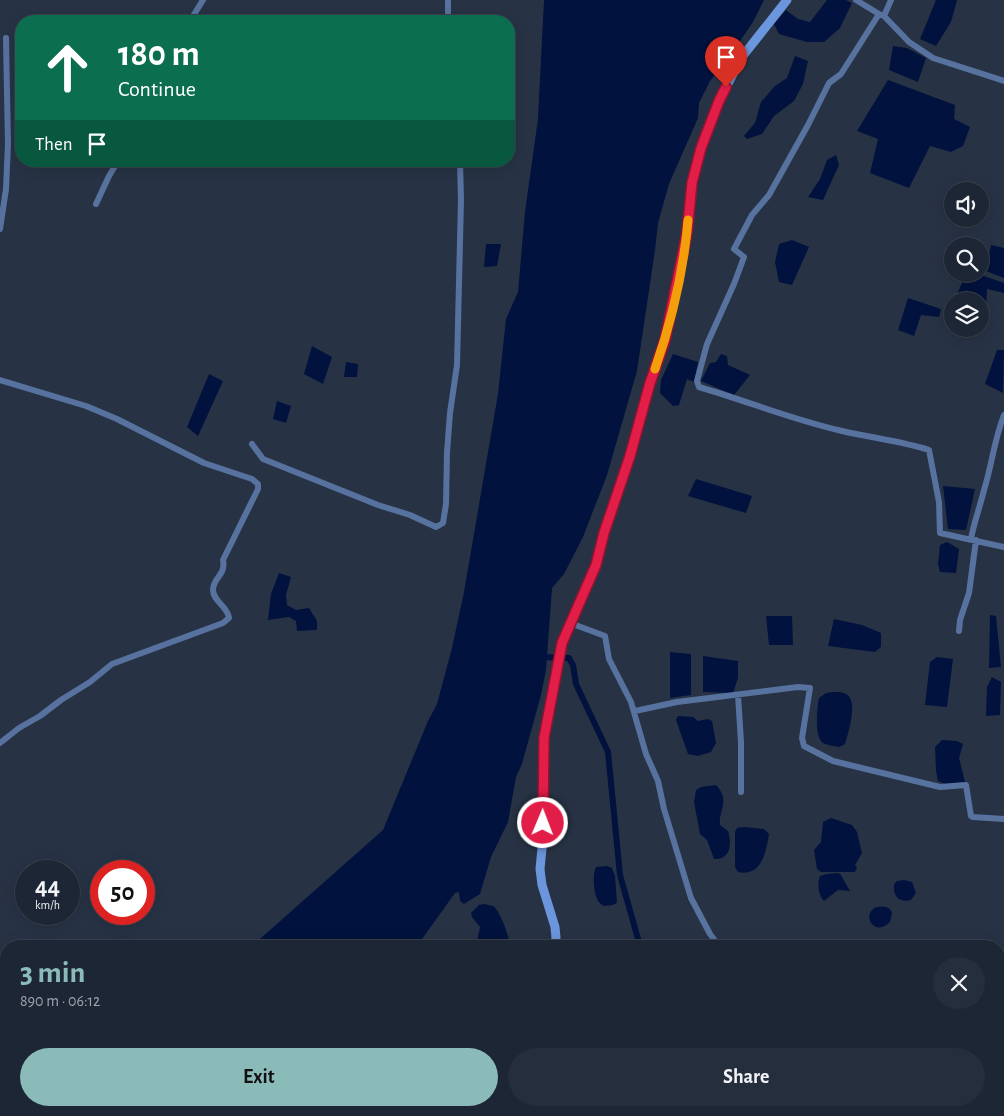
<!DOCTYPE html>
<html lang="en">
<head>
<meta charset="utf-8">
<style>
  :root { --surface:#1d2634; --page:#252e3c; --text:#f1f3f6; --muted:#a0a5ac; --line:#3b434f; --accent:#8bbbb9 }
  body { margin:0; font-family:"Alegreya Sans",sans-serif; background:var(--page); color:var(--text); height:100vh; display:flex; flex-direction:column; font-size:19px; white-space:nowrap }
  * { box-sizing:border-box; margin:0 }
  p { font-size:16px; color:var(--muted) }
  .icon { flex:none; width:28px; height:28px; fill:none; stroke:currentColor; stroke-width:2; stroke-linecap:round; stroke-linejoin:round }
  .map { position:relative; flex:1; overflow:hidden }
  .details { position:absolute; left:0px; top:940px; width:1005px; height:176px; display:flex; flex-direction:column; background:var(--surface); border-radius:20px 20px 0 0; box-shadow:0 2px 12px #0003,0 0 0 1px var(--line) }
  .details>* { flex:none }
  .guide { position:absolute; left:15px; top:15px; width:500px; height:152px; border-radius:20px; box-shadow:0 2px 12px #0003,0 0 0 1px var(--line); background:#0b6e4f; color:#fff; overflow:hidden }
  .fabs { position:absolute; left:944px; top:182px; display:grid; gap:10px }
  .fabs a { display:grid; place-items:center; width:45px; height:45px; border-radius:50%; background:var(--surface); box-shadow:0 2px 12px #0003,0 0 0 1px var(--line); font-size:25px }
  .speed { position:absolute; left:15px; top:860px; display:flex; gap:10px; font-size:25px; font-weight:700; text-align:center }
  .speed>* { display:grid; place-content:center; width:65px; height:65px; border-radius:50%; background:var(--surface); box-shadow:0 2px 12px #0003,0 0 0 1px var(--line); line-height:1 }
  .speed small { font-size:12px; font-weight:400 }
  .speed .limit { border:8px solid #d22; background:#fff; color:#111 }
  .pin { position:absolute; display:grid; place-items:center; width:42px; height:42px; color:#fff; margin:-51px -21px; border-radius:50% 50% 50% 0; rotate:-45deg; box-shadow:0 0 5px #0007 }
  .pin .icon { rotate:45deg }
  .me { position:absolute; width:55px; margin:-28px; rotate:1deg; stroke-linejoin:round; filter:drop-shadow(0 0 4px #0008) }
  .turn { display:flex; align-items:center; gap:18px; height:105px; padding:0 20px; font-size:22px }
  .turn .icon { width:65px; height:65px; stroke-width:2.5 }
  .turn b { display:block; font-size:35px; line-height:42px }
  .then { display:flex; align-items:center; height:48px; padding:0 20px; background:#0003; gap:10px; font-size:19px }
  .round { display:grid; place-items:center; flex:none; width:52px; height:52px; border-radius:26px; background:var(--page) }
  .summary { display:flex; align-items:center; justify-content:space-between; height:85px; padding:0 20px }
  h1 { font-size:30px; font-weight:700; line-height:38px; color:var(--accent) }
  .primary-button { display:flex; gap:10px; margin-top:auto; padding:10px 20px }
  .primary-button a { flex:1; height:58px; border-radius:30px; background:var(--accent); color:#111; font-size:20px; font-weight:700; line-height:58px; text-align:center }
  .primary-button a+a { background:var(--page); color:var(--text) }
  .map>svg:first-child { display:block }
</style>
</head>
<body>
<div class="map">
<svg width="1004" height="1116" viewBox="0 0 1004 1116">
  <rect width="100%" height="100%" fill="#273345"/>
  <path fill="#00123d" d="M544,0H764L753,22L738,44L710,81L699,103L698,118L669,184L658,223L655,250L637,371L607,475L583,537L564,574L552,588L546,670L541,695L522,764L516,777L508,822L491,857L480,894L464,904L460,901L459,892L455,893L417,946H252L383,830L428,721L437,704L452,648L464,592L498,394L506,319L518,292L525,212L538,119Z
    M827,0H846L852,3L840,28L824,42H807L779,34L774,24L786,10L798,19L810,22Z
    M936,0H957L951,22L936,46L920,39Z
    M893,46L907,48L926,58L918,82L889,70Z
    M795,56L808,61L803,84L794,101L774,116L762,134L747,139L744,136L755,123L761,102L775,86L787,78Z
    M888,80L955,105L954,119L970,127L963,146L951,152L930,146L909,188L870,173L878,139L857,131Z
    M836,155L839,165L823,200L808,197L820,179L827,160Z
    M421,161H456V168L431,167L421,165Z
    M792,240L809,247L792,285L779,282L775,262L779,244Z
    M486,244H501L497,266L484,267Z
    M991,245L1004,248V278L986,271Z
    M966,274H978L1004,283V293L987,289L986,307L980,306V301H954Z
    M908,298L941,309L939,317L921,315L914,336L898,330Z
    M312,346L332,357L323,384L304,374Z
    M997,350H1004L1003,393L985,384Z
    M673,354L698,362L694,382L687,379L679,405L673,406L660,393L661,380Z
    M721,354L727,356L728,365L750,375L734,395L701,381L710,363L716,362Z
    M346,362L358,364L357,377H344Z
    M209,374L223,381L198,436L187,427Z
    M277,401L291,406L286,423L273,419Z
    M696,479L752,496L746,513L688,496Z
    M943,486L975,489L966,530L948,529Z
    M947,542L959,549L956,573L940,572L938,564L940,545Z
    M279,573L291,577L286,595L287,605L296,610L309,608L317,621V630L297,631L296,621L289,617L268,620L271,594Z
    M990,615L996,616L1001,667L989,668Z
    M766,616H792L793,645H769Z
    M834,619L862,625L881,633V647L875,652L828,646Z
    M670,652L691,654V695L670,698Z
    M703,656L738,661V678L733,693L703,692Z
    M937,657L953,659L947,707L925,705L930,662Z
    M992,677L1001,682L1000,715L986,716L987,687Z
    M826,693C832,692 841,691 846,694C859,700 848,733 845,744L839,747C834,746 827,745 823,743C814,737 817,707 819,698Z
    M678,716L693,717L698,721L708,719L712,721L716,743L711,752L698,756L688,754L676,720Z
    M942,740L957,741L963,744L959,758L965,782L945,784L938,781L936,771L935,747Z
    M716,785C731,801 718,811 720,825L728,831C732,843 731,860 714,859L707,840L700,834L694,802L696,790L701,787Z
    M831,818L852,825L857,832L862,853L855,865L857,868L855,872H821L817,869L814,850L821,842L823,822Z
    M744,827L764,829L769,834C766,852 762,877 738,872L735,867V832L737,828Z
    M607,866L612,868L615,876L617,903C613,905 607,907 602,905C593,900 592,875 596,867Z
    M838,873L841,875L850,891L838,890L824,901C818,895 817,883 820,876L827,874Z
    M904,880L912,882L916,893L911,900C898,903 893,896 894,884L897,881Z
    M485,904C487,905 490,905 493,906C500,910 510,939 510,946H476L480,927L472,917L471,913L479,905Z
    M886,907L890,909L892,913L890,922C875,937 863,918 873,909C876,906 882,907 886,907Z
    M999,1017H1004V1058H999Z
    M89,1110H240L235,1116H87Z
    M495,1110H555L552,1116H509Z
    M578,1110H613L612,1116H589Z"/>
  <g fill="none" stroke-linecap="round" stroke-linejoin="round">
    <path stroke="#00123d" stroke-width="6" d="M540,657L569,658L573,665L576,684L608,752L620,875L640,946
      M786,1110L790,1116"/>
    <path stroke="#58729f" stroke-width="6" d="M448,0V21
      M856,0L879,14
      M891,0L884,16L879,14L841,74L829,83L808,125L769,195L752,215L734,249L744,257L734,284L707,344L697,381L699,387C747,401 793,420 842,431C872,438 901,441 929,450L939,502L940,533L1004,547
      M884,16L909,42L933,58L1004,81
      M190,21L203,0
      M96,204L109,176L118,161
      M0,229L6,189L8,144L6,38
      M0,380L86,406L117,419L204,463L252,479L258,484V489L223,560C226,576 213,577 213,590C213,601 228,607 229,618L223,623L112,664L90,682L61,700L40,716L19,728L0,743
      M252,444L263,459L378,505L410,515L436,527L443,523L446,504L447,453L450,413L457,365L461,200L460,161
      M971,539C974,522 980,507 984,490C992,465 994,440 1004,415
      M570,623L605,636L609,659L631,702L646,754L658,781L664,809L691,898L710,934L719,946
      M959,631L960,620L969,593L976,540
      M738,695L741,742V792
      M635,711L677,702L798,687L810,688L802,738L804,746L833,761L940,787L966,785L971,816L973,817L1004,819
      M999,1088L1004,1087
      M489,1110L502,1116
      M975,1110L976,1116"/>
    <path stroke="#6b95dc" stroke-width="9" d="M554,946L556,938L555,927L542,885L540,869L543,838L544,737L562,643L595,565L604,533L629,456L650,383L665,340L687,233L692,183L701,148L719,101L742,57L787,0
      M475,1116L477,1110"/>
    <path stroke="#9abef8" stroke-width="11" d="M0,966L6,971
      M0,977L6,982
      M180,1110L188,1116
      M189,1110L198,1116"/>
  </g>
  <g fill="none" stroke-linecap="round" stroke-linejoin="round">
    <defs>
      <path id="route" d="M543,823L544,738L562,643L596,565L604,533L630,456L650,383L665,340L687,233L692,183L701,148L719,101L726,87"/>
    </defs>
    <use href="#route" stroke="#92132f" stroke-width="12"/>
    <use href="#route" stroke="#e11d48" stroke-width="9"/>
    <path stroke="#f59e0b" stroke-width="9" d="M655,369C671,323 684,268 688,220"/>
  </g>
</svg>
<div class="fabs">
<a><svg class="icon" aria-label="sound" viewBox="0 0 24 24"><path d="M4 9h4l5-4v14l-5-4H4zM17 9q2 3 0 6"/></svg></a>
<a><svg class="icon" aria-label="search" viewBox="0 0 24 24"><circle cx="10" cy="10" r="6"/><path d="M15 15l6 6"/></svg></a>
<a><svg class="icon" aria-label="layers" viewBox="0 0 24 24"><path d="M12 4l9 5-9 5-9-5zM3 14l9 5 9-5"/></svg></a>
</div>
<div class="speed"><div>44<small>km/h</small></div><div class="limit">50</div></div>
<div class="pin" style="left:726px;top:87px;background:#d93025"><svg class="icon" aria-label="arrive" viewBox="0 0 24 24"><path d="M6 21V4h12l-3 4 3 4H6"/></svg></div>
<svg class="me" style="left:543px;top:823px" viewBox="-20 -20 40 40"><circle r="17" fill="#e11d48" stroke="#fff" stroke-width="3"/><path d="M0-11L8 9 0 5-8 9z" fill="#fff"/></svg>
<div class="guide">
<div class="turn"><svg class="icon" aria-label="ahead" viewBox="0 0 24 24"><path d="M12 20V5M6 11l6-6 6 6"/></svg><div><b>180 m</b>Continue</div></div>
<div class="then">Then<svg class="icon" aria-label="arrive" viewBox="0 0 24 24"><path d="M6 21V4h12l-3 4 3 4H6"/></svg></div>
</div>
<section class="details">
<div class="summary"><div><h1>3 min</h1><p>890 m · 06:12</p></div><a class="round"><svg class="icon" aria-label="close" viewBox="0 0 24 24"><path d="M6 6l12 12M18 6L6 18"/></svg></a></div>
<div class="primary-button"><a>Exit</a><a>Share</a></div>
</section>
</div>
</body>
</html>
